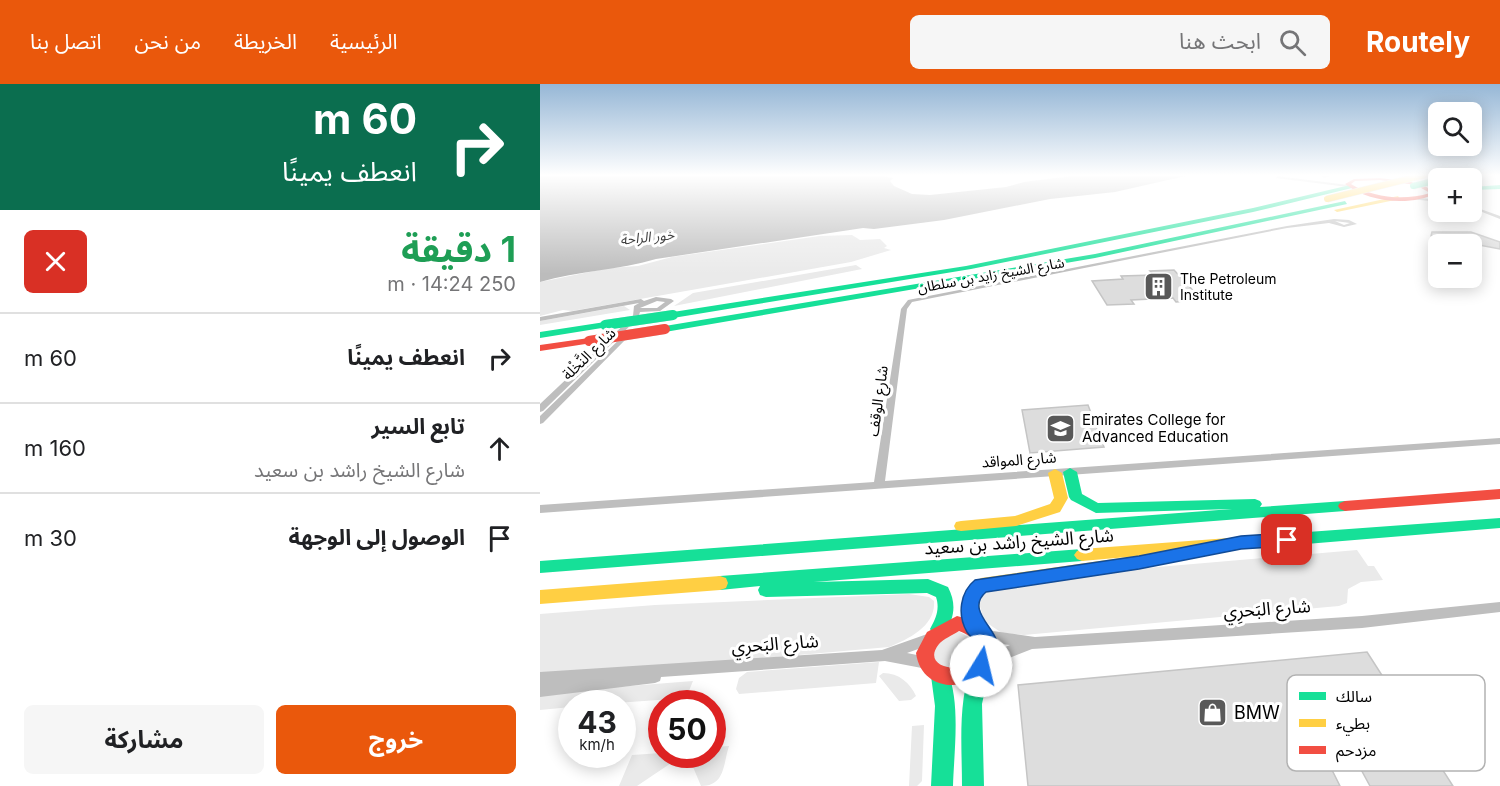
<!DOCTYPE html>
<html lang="ar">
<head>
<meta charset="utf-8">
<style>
  :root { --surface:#fff; --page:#f6f6f6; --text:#202124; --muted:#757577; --line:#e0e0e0; --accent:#ea580c }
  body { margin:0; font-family:Inter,"Noto Sans Arabic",sans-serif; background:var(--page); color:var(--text); direction:rtl; height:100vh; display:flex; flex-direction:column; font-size:22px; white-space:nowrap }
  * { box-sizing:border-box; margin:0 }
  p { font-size:20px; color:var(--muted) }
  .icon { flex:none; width:33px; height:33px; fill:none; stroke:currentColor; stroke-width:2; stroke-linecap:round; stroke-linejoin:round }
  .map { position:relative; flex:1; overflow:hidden; direction:ltr }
  .panel { display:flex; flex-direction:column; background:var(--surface); width:540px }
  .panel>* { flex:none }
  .banner { background:#0b6e4f; color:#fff; overflow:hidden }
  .buttons { position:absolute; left:888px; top:18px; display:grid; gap:12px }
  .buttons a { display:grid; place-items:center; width:54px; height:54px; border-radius:9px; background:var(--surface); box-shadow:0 3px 15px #0003; font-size:30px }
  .speed { position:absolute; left:18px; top:606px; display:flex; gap:12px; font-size:30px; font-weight:700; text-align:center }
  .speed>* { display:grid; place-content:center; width:78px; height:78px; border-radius:50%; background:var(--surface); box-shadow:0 3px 15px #0003; line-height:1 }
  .speed small { font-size:15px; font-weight:400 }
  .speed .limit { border:9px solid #d22; background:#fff; color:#111 }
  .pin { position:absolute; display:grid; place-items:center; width:51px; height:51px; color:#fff; margin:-26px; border-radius:12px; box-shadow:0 3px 9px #0006 }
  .me { position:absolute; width:66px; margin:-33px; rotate:9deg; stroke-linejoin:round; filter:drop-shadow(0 0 4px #0008) }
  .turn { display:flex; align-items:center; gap:21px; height:126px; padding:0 24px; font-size:27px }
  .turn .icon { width:78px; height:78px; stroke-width:2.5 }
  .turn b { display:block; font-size:42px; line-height:51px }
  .round { display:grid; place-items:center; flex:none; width:63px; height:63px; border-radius:9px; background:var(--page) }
  .summary { display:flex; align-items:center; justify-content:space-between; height:102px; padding:0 24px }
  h1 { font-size:36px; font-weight:700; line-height:45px; color:#1e9e55 }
  .primary-button { display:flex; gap:12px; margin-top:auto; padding:12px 24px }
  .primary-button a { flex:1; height:69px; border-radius:9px; background:var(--accent); color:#fff; font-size:24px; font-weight:700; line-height:69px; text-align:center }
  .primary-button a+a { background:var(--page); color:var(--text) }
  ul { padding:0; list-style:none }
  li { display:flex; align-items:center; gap:18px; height:90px; padding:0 24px; border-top:2px solid var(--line) }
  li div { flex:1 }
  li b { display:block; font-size:22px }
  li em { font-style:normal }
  header { display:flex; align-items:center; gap:36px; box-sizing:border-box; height:84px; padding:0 30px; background:var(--accent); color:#fff }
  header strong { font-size:28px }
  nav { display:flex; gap:33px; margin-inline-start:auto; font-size:21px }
  .search { width:420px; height:54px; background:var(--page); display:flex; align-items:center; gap:15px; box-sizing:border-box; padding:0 21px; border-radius:9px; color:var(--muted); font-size:22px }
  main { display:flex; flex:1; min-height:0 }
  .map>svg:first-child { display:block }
</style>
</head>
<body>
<header>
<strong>Routely</strong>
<div class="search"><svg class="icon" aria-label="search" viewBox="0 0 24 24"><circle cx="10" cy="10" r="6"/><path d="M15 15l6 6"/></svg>ابحث هنا</div>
<nav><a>الرئيسية</a><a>الخريطة</a><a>من نحن</a><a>اتصل بنا</a></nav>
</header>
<main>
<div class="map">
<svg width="960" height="702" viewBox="0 0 960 702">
  <rect width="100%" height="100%" fill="#fff"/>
  <path fill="#eaeaea" d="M312,151L320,156L340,155L347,162L344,164L351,166L311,178L32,227L23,226L0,232V198L69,184L98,182L132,173L280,152Z
    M316,181L322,185L134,222L153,209Z
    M84,222L90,226L0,241V237Z
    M817,466L828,482H834L843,496L821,498L808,505L807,519L799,522L484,551L462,549L444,537L437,511L450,504L583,486Z
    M369,510L389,513L394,517C396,542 369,555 349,563L0,594V530L115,521Z
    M411,547H418L430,554L435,566L430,579L417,588L395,583L390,564Z
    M339,578L336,599L199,610L196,605L199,594L207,588Z
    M343,589C359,589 370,599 376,612L371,616L359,617L339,592Z
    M153,597L146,614L76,619L32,620L31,623L0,626V609Z
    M384,641L382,697L377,702H369L372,642Z
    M189,662C183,681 185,702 161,702L148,671L172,670L173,663Z
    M121,669L143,671L97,702H79L92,671Z"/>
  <path fill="#bcbcbc" d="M0,91L342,92L353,94L350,97L354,102L372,110L390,111L466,103L484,98L540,91H650L575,108L510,115L404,136L334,145L323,144L116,175C79,186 38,187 0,198Z"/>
  <path fill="#ddd" stroke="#c5c5c5" stroke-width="1.5" d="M892,148H931L960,158V165L891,152Z
    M634,186L662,216L636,218L633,214L591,216L594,220L567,221L552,197L583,195L581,192L614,191L610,187Z
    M548,321L564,363L490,369L482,326Z
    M827,568L913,702H830L806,658L779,660L800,702H488L478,601Z"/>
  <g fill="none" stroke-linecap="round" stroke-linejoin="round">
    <path fill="#bebebe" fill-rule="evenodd" d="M787,91H794L784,94L782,93Z
      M737,92L808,101L810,102L808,103L736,94Z
      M872,113L898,116V118L871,115Z
      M932,122L960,132V135L932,124Z
      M794,135L809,136L817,140L804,143L789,139L747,144L372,218L367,225L345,397L960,354V360L0,429V421L334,398L361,225L368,216L747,142ZM795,137L810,139L804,141Z
      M116,213L131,215L134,217L120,227L100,228L98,234L3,327L0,328V320L93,232L94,222L99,219L0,237V233L101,215L104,217ZM117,217L125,218L117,224H100Z
      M88,248L90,249V251L3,339L0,340V332L86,249Z
      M960,518V528L822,544L492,565L444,584L439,582L437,578L439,574L470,561L452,559L438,553L436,549L438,545L443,543L453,547L495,553L822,532Z
      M390,549L395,551L397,555L395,559L367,569L392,574L394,579L392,584L387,585L345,577L121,593L120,597L115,599L0,613V588L342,566Z"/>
    <path fill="#16e098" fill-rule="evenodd" d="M810,101L812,104L713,128L431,185L133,234L129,231L133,228L426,182L713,124Z
      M960,101V105L932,106V103Z
      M805,117L807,120L555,174L125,248L120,245L125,242L555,170Z
      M65,238L68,239V243L0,254V248Z
      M530,384L537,388L542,410L558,419L715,415L720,417L722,420L720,423L805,417L810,419L812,422L810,425L805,427L0,489V477L692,425L556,429L531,416L529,413L523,388Z
      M960,434V444L754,461L749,459L747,455L749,451L754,449Z
      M542,465L547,467L550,471L547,475L542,477L274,498L388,495L408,503C417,521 414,533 405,550L399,553L393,550L390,545C396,534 400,525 396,513L387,509L226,513L220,511L218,506L220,502L180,506L174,504L172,499L174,494L180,492Z
      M441,573L448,576L450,582L442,620L444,702H422C422,660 417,615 434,576Z
      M400,583L407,586C421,618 414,667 413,702H391L395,622L391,592L393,586Z"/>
    <path fill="#ffcf43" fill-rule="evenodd" d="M858,112L860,115L797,128L794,126Z
      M515,385L522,389L528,414L520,428L476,442L421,447L416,446L414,442L416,438L421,437L475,432L510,420L514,414L508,389Z
      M754,449L759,451L761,455L759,459L754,461L625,471L628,475L625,479L620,481L450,505C428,520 448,531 440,547L434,550L428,547C418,527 421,506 441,494L587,473L542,477L537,475L534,471L537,467L542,465Z
      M180,492L186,494L188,499L186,504L180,506L0,520V506Z"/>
    <path fill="#f24e42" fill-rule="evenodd" d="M840,94L879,99L897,109C870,123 828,118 805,100L814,95ZM840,96L876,101L890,109C864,117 834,114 811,100L815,97Z
      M49,254L52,255V259L0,267V261Z
      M960,405V415L805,427L800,425L798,422L800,419L805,417Z
      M417,532C424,534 432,536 439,539C446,543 451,549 453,557C470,599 384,625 376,569L387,548ZM419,547C427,550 438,555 438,565C437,594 377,587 399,560C403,555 413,551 419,547Z"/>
    <defs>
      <path id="fast-bridge-far1" d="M873,102L898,96"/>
      <path id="fast-bridge" d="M65,241L133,231"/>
      <path id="slow-bridge" d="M787,115L884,91"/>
      <path id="jam-bridge" d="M49,257L125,245"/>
    </defs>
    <use href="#fast-bridge-far1" stroke="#dbdbdb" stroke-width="7" stroke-linecap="butt"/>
    <use href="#fast-bridge" stroke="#dbdbdb" stroke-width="10" stroke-linecap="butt"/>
    <use href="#slow-bridge" stroke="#dbdbdb" stroke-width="7" stroke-linecap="butt"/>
    <use href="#jam-bridge" stroke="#dbdbdb" stroke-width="10" stroke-linecap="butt"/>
    <use href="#fast-bridge-far1" stroke="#16e098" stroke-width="6"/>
    <use href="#fast-bridge" stroke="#16e098" stroke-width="10"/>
    <use href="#slow-bridge" stroke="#ffcf43" stroke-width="6"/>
    <use href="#jam-bridge" stroke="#f24e42" stroke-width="10"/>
  </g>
  <linearGradient id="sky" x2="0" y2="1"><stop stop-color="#96b7d6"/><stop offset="0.48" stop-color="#fff"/><stop offset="1" stop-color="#fff" stop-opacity="0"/></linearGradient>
  <rect width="960" height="190" fill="url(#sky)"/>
  <path fill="#1a73e8" stroke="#114b97" stroke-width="1.5" d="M747,449L753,451L755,456L753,460L747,462L701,465L599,485L446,508C426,525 454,543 457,558C460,569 453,579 449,589L441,592L434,589L431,582C433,577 437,570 437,564C437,557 431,554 427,548C417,531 420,508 435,496L599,472L701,452Z"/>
  <defs>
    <symbol id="building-square" viewBox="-11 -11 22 22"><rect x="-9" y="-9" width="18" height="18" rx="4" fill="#595959" stroke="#fff"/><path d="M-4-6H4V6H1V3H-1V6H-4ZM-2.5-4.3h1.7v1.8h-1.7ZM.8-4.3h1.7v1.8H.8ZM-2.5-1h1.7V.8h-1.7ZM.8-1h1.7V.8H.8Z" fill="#fff"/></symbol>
    <symbol id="school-square" viewBox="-11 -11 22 22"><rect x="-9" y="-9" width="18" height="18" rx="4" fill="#595959" stroke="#fff"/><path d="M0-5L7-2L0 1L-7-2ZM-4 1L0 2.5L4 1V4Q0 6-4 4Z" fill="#fff"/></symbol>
    <symbol id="shop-square" viewBox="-11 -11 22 22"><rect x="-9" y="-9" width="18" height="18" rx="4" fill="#595959" stroke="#fff"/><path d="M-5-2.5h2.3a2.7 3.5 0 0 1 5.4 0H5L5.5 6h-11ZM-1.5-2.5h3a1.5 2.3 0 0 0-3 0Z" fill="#fff"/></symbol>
  </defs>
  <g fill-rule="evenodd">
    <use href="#building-square" x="602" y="186" width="33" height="33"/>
    <use href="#school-square" x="504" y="328" width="33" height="33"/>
    <use href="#shop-square" x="656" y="612" width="33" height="33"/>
  </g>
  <g text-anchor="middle" stroke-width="6" stroke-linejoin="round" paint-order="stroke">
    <g font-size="14" font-style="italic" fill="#414141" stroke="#fff">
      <text transform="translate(107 153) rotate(-6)" y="5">خور الراحة</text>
    </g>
    <g font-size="14" fill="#000" stroke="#fff">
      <text transform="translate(451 191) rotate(-10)" y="5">شارع الشيخ زايد بن سلطان</text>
    </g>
    <g font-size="14" fill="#000" stroke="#fff" text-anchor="start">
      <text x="640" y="200">The Petroleum<tspan x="640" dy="16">Institute</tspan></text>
    </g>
    <g font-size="15" fill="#000" stroke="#fff">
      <text transform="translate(49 270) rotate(-44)" y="5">شارع النَّخْلة</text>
      <text transform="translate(338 317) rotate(-82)" y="5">شارع الوقف</text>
      <text transform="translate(479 376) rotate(-4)" y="5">شارع المواقد</text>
    </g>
    <g font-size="15" fill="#000" stroke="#fff" text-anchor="start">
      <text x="542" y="341">Emirates College for<tspan x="542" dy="17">Advanced Education</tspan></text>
    </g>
    <g font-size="18" fill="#000" stroke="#fff">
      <text transform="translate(479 458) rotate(-4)" y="6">شارع الشيخ راشد بن سعيد</text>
      <text transform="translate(727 525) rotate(-4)" y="6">شارع البَحرِي</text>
      <text transform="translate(235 560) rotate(-4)" y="6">شارع البَحرِي</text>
    </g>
    <g font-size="18" fill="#000" stroke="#fff" text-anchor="start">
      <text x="694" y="635">BMW</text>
    </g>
  </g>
  <rect x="747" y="591" width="198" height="96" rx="9" fill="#fff" stroke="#b2b2b2" stroke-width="1.5"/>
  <rect x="759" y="608" width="27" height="8" fill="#16e098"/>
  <rect x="759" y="635" width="27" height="8" fill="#ffcf43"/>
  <rect x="759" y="662" width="27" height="8" fill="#f24e42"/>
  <g font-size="16" fill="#000">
    <text x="796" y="618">سالك</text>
    <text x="796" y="645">بطيء</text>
    <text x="796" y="672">مزدحم</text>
  </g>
</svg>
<div class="buttons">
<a><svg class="icon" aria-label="search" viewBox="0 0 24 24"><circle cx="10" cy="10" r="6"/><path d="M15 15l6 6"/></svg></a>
<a>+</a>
<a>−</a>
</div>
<div class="speed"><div>43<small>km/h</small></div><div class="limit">50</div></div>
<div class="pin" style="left:747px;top:456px;background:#d93025"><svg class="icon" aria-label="arrive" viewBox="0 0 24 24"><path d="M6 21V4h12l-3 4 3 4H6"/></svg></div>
<svg class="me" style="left:441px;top:582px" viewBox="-20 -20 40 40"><circle r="19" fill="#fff"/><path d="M0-13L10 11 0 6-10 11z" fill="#1a73e8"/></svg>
</div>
<section class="panel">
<div class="banner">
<div class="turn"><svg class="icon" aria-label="right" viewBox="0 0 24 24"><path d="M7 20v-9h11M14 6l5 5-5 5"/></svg><div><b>60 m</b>انعطف يمينًا</div></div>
</div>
<div class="summary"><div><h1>1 دقيقة</h1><p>250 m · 14:24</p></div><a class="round" style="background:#d93025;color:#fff"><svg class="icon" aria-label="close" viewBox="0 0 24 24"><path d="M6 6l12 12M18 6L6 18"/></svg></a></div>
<ul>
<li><svg class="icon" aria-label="right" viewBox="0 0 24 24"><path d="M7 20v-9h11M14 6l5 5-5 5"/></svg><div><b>انعطف يمينًا</b></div><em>60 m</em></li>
<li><svg class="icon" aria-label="ahead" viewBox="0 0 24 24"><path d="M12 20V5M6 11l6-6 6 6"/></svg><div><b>تابع السير</b><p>شارع الشيخ راشد بن سعيد</p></div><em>160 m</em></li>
<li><svg class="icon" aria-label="arrive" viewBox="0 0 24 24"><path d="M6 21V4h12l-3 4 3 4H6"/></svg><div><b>الوصول إلى الوجهة</b></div><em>30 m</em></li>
</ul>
<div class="primary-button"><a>خروج</a><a>مشاركة</a></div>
</section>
</main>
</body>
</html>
